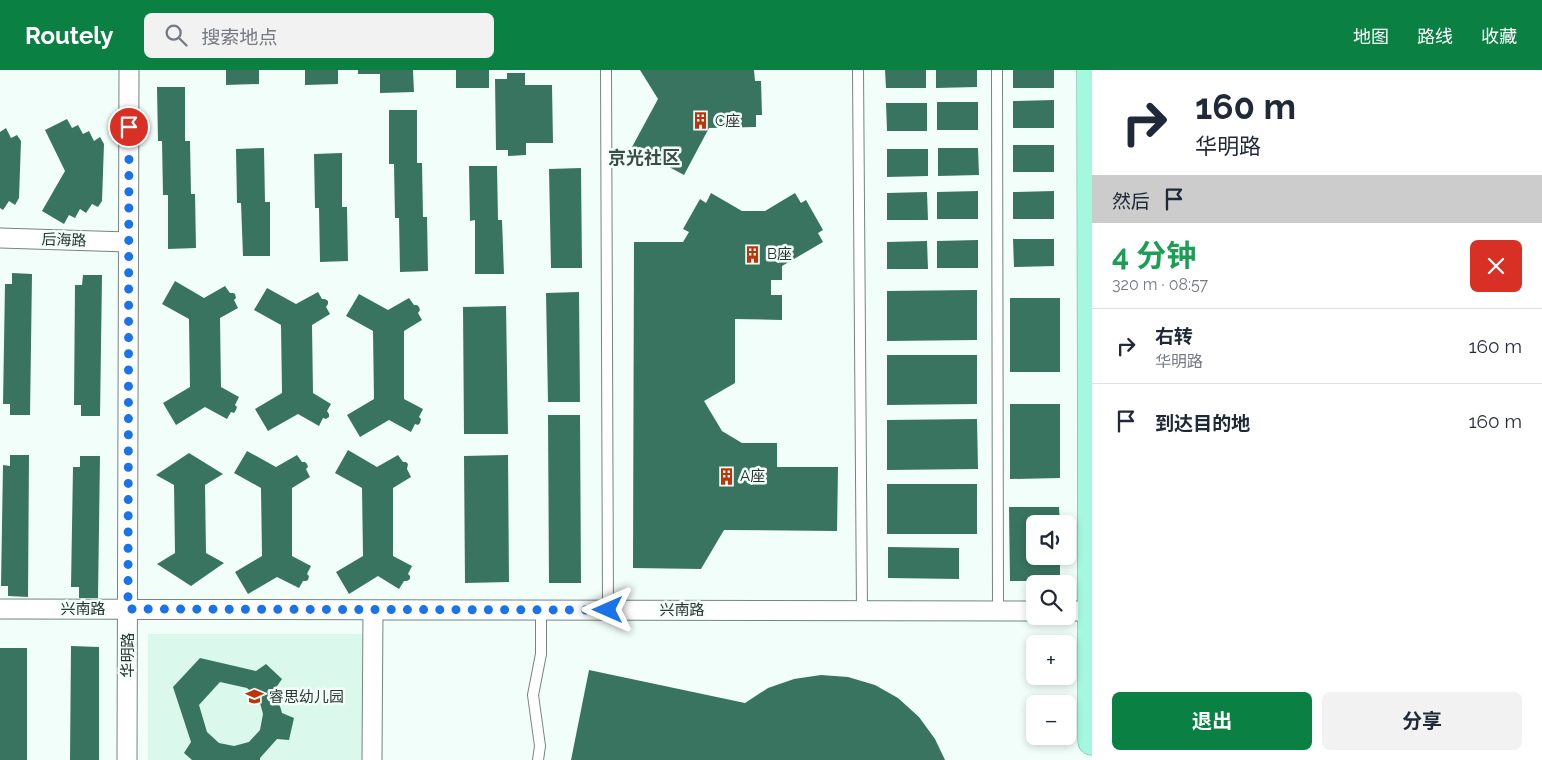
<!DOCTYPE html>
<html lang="zh">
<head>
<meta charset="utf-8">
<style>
  :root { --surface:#fff; --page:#f2f2f3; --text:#1f2937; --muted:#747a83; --line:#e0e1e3; --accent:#0b8043 }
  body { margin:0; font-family:Raleway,"Noto Sans SC",sans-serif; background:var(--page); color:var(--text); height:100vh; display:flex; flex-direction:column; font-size:19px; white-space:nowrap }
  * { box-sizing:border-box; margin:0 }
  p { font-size:16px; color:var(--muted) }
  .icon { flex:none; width:28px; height:28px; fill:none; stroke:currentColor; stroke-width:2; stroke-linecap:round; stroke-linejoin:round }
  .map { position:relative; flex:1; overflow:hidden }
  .details { display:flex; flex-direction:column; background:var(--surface); width:450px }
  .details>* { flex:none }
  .guide { background:#fff; color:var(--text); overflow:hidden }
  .tools { position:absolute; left:1026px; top:445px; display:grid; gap:10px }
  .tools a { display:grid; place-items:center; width:50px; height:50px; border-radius:8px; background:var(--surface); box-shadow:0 2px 8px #0003; font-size:25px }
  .pin { position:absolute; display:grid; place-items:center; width:42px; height:42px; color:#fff; margin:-21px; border:2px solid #fff; border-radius:50%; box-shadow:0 1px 5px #0007 }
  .me { position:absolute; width:55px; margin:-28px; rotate:270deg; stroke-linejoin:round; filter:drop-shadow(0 0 4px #0008) }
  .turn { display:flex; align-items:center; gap:18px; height:105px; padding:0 20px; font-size:22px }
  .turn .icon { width:65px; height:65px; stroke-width:2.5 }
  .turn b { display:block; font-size:35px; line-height:42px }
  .then { display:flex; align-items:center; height:48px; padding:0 20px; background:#0003; gap:10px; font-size:19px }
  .round { display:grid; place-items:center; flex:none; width:52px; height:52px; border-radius:8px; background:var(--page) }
  .overview { display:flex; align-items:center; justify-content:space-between; height:85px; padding:0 20px }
  h1 { font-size:30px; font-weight:700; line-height:38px; color:#1e9e55 }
  .button { display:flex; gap:10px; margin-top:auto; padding:10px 20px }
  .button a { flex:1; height:58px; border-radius:8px; background:var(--accent); color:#fff; font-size:20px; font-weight:700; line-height:58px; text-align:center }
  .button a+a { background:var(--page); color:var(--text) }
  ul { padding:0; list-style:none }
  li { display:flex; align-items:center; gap:15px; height:75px; padding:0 20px; border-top:1px solid var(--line) }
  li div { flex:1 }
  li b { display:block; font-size:19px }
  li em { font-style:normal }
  header { display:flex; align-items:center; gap:30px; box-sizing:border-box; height:70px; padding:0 25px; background:var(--accent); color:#fff }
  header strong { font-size:24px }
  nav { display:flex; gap:28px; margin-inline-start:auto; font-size:18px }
  .search { width:350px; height:45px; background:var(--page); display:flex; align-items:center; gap:12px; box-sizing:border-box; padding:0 18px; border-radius:8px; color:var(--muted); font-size:19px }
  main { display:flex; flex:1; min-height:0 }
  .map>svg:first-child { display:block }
</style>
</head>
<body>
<header>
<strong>Routely</strong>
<div class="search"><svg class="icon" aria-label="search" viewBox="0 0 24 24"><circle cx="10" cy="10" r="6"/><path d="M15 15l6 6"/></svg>搜索地点</div>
<nav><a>地图</a><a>路线</a><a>收藏</a></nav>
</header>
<main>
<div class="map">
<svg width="1092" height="690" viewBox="0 0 1092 690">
  <rect width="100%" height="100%" fill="#f2fef9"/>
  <path fill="#dbf8ec" d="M148,564H362V690H148Z"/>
  <path fill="#397460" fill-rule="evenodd" d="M226,0H259V14L226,15Z
    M305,0H338V14L305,15Z
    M358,0H413L414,22L380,23V4H358Z
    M456,0H489V18H456Z
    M640,0H754L755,11H761L762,45H756V57L709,58L684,105L632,77L658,29Z
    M885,0H926V18H886Z
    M936,0H977V17L936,18Z
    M1013,0H1054V18H1013Z
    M507,3H525V15H552L553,73H526V85L508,86V80H496L495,9H507Z
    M157,17H185V71H190L191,124H195L196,178L168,179V125H163L162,71H158Z
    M1054,30V58H1013V31Z
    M937,32H978V60H937Z
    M886,33H927V61H887Z
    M389,40H417V93H422L423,147H427L428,201L400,202L399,148H395L394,94H389Z
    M67,49L72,58L78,55L83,64L89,61L94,71L100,67L104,74L102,131L98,137L92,134L86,143L80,139L75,148L69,145L64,154L42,141L65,101L45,60Z
    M6,58L11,68L17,65L21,71L19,128L15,135L9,131L3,140L0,138V62Z
    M1013,75H1054V102H1013Z
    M264,78L265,132H270V186H243L241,133H237L236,79Z
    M938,78H978L979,105L938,106Z
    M887,79H928V106L887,107Z
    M342,83V137H347L348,191L320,192L319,138H315L314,84Z
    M469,96H497L498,150H502L504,204H475V150L470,151Z
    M581,98L582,198H551L549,99Z
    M978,121V149H937V122Z
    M1054,121V149H1013V122Z
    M927,122L928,150H887V123Z
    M711,123L742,141H765L795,123L801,133L806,130L823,160L818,163L823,172L782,196V210H771V225H782V250L735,249V313L704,331L722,361L742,373H777V397H838L837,461L724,460L701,499L633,498L634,172H683L689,162L683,159L700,129L706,133Z
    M1013,169H1054V196L1014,197Z
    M978,170V198H937V171Z
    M927,171L928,199H887V172Z
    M12,203L32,204L30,345H10V334H3L5,214H12Z
    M83,205H102L100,346H81V335H74L75,215H82Z
    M175,211L204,228L225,216L230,223H233L235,224L236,228L234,230L238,238L220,248L221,317L239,327L235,335L237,337L236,340L234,343L231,342L227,349L205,337L176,355L163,333L190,317L189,249L162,234Z
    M267,218L296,234L318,222L322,229H325L328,231V234L326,237L330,244L312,255L313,323L331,334L327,341L329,344V347L326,349L323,348L319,356L298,344L268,361L255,339L282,323L281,255L254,240Z
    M977,220V270L887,271V221Z
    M579,222L580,332H548L546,223Z
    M359,224L388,240L409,228L414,235H417L419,237L420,240L418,243L422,250L404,261V329L423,339L419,347L421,349L420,353L418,355L415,354L411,362L389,350L360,367L347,345L374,329L373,261L346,246Z
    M1010,228H1060V302H1010Z
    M506,236L508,364H464L463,237Z
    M887,285H977V334L887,335Z
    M1010,334H1060V408L1010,409Z
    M548,345H580L581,513H549Z
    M977,349L978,399L887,400V350Z
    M348,380L377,397L398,385L403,392H406L408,394L407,399L411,407L393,418V486L412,496L408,504L410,506V509L407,511H404L399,519L378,506L349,524L336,502L363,486L362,418L335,403Z
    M247,381L276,397L297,385L302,392H305L307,394L308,397L306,399L310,407L292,418V486L311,496L307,504L309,506L308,510L306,511H303L299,518L277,507L248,524L235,502L262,486L261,418L234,403Z
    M189,383L223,404L205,415L206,483L224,493L191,516L157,494L175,483L174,415L156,405Z
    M10,385H29L28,527L8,526V516H1L3,395L10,396Z
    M508,385L509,512L465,513L464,386Z
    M80,386H100L98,528H79V517H71L73,397H80Z
    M887,414H977V464H887Z
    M1009,437H1059L1060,454H1035V486H1060V511H1010Z
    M888,477L959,478V509L888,508Z
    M71,576L99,577V690H70Z
    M0,578H27V690H0Z
    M200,588L256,601L266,594L282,609L275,619L282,643L294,648L289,670L277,669L260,688V690H192L184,683L191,672L173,617ZM220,612L247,618L259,629L263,644L260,660L249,672L234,676L219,673L207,662L199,635Z
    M589,600L745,633L768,618L794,609L821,605L848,607L875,615L898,628L919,647L935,669L945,690H571Z"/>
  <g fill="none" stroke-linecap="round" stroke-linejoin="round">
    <defs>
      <path id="lane" d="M606,0L608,540
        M858,0L862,540
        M997,0L998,541
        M538,690L540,676L533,625L541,584V540"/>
      <path id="street" d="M0,168L128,172
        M0,539L1035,541
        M1068,541H1091
        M127,690L129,0
        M372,690L373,540"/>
      <path id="primary" d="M1091,0L1092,671"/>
    </defs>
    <use href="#lane" stroke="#73867e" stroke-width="12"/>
    <use href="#street" stroke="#73867e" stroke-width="21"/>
    <use href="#primary" stroke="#52b193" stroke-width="29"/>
    <use href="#lane" stroke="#fff" stroke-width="10"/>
    <use href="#street" stroke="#fff" stroke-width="19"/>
    <use href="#primary" stroke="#a4f8de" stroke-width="28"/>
  </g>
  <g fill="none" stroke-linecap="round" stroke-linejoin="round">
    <path stroke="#1a73e8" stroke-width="9" stroke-dasharray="0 16.2" d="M129,57L128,539L608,540"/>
  </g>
  <defs>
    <symbol id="building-bare" viewBox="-9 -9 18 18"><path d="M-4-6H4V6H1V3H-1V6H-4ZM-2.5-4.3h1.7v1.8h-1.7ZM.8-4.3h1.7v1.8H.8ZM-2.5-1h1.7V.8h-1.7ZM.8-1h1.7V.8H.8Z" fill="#bd340b" stroke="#f2fef9" stroke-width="2.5" paint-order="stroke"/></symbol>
    <symbol id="school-bare" viewBox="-9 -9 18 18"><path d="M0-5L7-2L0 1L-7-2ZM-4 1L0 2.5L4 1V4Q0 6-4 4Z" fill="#bd340b" stroke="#f2fef9" stroke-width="2.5" paint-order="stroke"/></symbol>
  </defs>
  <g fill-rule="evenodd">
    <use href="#building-bare" x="688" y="38" width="25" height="25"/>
    <use href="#building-bare" x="740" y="172" width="25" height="25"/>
    <use href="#building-bare" x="714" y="394" width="25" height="25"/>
    <use href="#school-bare" x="242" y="614" width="25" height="25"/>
  </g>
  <g text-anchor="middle" stroke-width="5" stroke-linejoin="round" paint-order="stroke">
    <g font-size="15" fill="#2c3431" stroke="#f2fef9" text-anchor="start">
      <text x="715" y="56">C座</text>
      <text x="767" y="189">B座</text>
      <text x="740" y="411">A座</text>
      <text x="269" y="632">睿思幼儿园</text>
    </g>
    <g font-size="15" fill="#2c3431" stroke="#f2fef9">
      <text transform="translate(64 170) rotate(2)" y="5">后海路</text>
      <text x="83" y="544">兴南路</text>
      <text x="682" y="545">兴南路</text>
      <text transform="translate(128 585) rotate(-90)" y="5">华明路</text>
    </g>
    <g font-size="18" font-weight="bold" fill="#3b4c46" stroke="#f2fef9">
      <text x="644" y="94">京光社区</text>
    </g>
  </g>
</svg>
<div class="tools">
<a><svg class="icon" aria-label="sound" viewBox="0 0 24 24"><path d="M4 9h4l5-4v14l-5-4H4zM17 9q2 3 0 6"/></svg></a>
<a><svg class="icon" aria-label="search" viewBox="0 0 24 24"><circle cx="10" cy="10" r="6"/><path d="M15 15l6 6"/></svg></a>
<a>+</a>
<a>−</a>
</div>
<div class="pin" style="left:129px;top:57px;background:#d93025"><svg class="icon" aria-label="arrive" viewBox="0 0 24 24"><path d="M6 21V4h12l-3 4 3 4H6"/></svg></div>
<svg class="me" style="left:608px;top:540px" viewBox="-20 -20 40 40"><path d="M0-17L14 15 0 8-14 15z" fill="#1a73e8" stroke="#fff" stroke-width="4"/></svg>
</div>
<section class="details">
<div class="guide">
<div class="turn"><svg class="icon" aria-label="right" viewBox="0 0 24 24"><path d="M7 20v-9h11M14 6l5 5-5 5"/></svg><div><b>160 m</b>华明路</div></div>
<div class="then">然后<svg class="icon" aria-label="arrive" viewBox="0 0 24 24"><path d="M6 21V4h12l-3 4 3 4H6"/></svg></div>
</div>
<div class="overview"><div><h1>4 分钟</h1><p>320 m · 08:57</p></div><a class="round" style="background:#d93025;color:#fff"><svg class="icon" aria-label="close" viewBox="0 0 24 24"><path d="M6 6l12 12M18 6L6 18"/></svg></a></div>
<ul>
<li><svg class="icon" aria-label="right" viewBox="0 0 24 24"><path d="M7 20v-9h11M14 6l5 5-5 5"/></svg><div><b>右转</b><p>华明路</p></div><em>160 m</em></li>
<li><svg class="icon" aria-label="arrive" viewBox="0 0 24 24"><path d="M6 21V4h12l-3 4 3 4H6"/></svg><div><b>到达目的地</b></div><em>160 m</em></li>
</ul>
<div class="button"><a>退出</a><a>分享</a></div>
</section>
</main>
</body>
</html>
